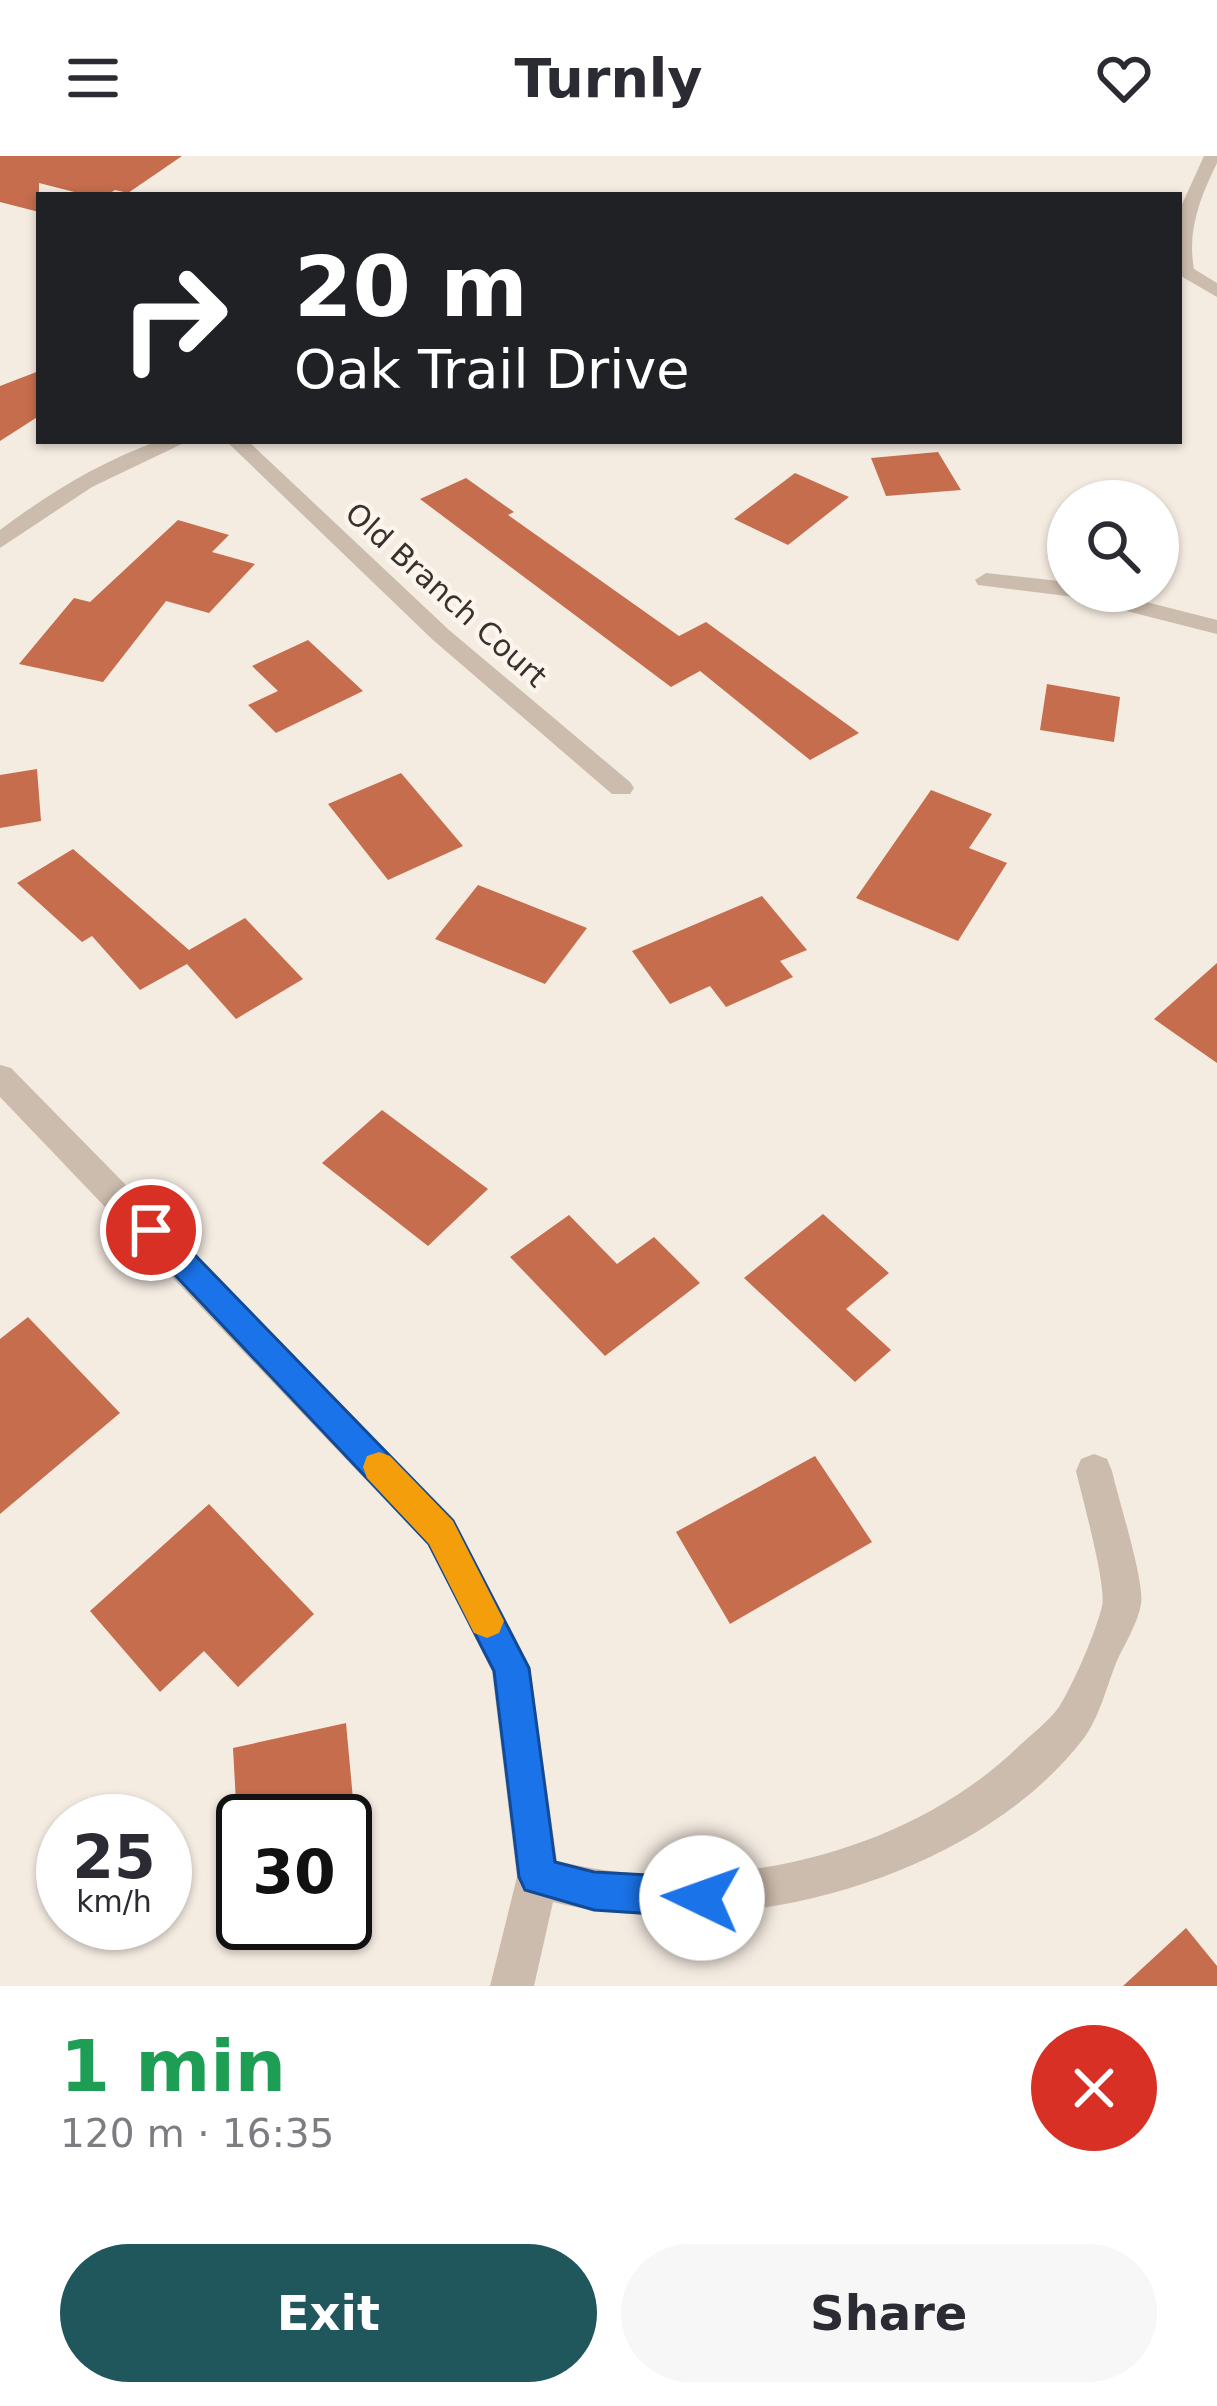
<!DOCTYPE html>
<html lang="en">
<head>
<meta charset="utf-8">
<style>
  :root { --surface:#fff; --page:#f7f7f7; --text:#2b2b33; --muted:#7c7c81; --accent:#20575d }
  body { margin:0; font-family:"DejaVu Sans",sans-serif; background:var(--page); color:var(--text); height:100vh; display:flex; flex-direction:column; font-size:45px; white-space:nowrap }
  * { box-sizing:border-box; margin:0 }
  p { font-size:39px; color:var(--muted) }
  .icon { flex:none; width:66px; height:66px; fill:none; stroke:currentColor; stroke-width:2; stroke-linecap:round; stroke-linejoin:round }
  .map { position:relative; height:1830px; overflow:hidden }
  .panel { display:flex; flex-direction:column; background:var(--surface); flex:1 }
  .panel>* { flex:none }
  .guide { position:absolute; left:36px; top:36px; width:1146px; height:252px; border-radius:0px; box-shadow:0 3px 9px #0004; background:#202124; color:#fff; overflow:hidden }
  .fabs { position:absolute; left:1047px; top:324px; display:grid; gap:24px }
  .fabs a { display:grid; place-items:center; width:132px; height:132px; border-radius:50%; background:var(--surface); box-shadow:0 3px 9px #0004; font-size:60px }
  .speed { position:absolute; left:36px; top:1638px; display:flex; gap:24px; font-size:60px; font-weight:700; text-align:center }
  .speed>* { display:grid; place-content:center; width:156px; height:156px; border-radius:50%; background:var(--surface); box-shadow:0 3px 9px #0004; line-height:1 }
  .speed small { font-size:30px; font-weight:400 }
  .speed .limit { border:6px solid #111; border-radius:18px; background:#fff; color:#111 }
  .pin { position:absolute; display:grid; place-items:center; width:102px; height:102px; color:#fff; margin:-51px; border:6px solid #fff; border-radius:50%; box-shadow:0 3px 12px #0007 }
  .me { position:absolute; width:132px; margin:-66px; rotate:273deg; stroke-linejoin:round; filter:drop-shadow(0 0 9px #0008) }
  .turn { display:flex; align-items:center; gap:42px; height:252px; padding:0 60px; font-size:54px }
  .turn .icon { width:156px; height:156px; stroke-width:2.5 }
  .turn b { display:block; font-size:84px; line-height:102px }
  .round { display:grid; place-items:center; flex:none; width:126px; height:126px; border-radius:63px; background:var(--page) }
  .head { display:flex; align-items:center; justify-content:space-between; height:204px; padding:0 60px }
  h1 { font-size:72px; font-weight:800; line-height:90px; color:#1e9e55 }
  .cta { display:flex; gap:24px; margin-top:auto; padding:24px 60px }
  .cta a { flex:1; height:138px; border-radius:72px; background:var(--accent); color:#fff; font-size:48px; font-weight:800; line-height:138px; text-align:center }
  .cta a+a { background:var(--page); color:var(--text) }
  header { display:flex; justify-content:space-between; align-items:center; height:156px; padding:0 60px; background:var(--surface); font-size:54px; font-weight:800 }
  .map>svg:first-child { display:block }
</style>
</head>
<body>
<header><svg class="icon" aria-label="menu" viewBox="0 0 24 24"><path d="M4 6h16M4 12h16M4 18h16"/></svg>Turnly<svg class="icon" aria-label="heart" viewBox="0 0 24 24"><path d="M12 20l-8-8c-3-5 5-10 8-4 3-6 11-1 8 4z"/></svg></header>
<div class="map">
<svg width="1217" height="1830" viewBox="0 0 1217 1830">
  <rect width="100%" height="100%" fill="#f4ebe1"/>
  <path fill="#c56d4d" d="M0,0H182L128,37L115,34L107,39H86L39,27V56L0,46Z
    M39,215V260L0,285V230Z
    M938,296L961,334L886,340L871,302Z
    M795,317L849,341L788,389L734,363Z
    M466,322L514,356L508,359L679,480L706,466L859,577L810,604L700,515L671,531L420,343Z
    M178,364L229,379L212,396L255,408L209,457L166,445L103,526L19,508L74,442L90,446Z
    M308,484L363,535L276,577L248,549L278,535L252,510Z
    M1047,528L1120,541L1114,586L1040,574Z
    M37,613L41,665L0,672V619Z
    M401,617L463,690L388,724L328,648Z
    M931,634L992,658L969,692L1007,707L958,785L856,742Z
    M73,693L189,794L245,762L303,823L236,863L187,808L140,834L92,780L82,786L17,727Z
    M478,729L587,772L545,828L435,783Z
    M762,740L807,794L780,805L793,821L726,851L710,830L670,848L632,795Z
    M1217,807V907L1154,863Z
    M382,954L488,1033L428,1090L322,1007Z
    M823,1058L889,1117L846,1153L891,1194L855,1226L744,1122Z
    M569,1059L617,1108L654,1081L700,1127L605,1200L510,1101Z
    M28,1161L120,1257L0,1358V1183Z
    M815,1300L872,1386L730,1468L676,1376Z
    M209,1348L314,1458L238,1531L204,1495L160,1536L90,1455Z
    M346,1567L355,1665H237L233,1592Z
    M1186,1772L1217,1810V1830H1123Z"/>
  <g fill="none" stroke-linecap="round" stroke-linejoin="round">
    <path fill="#ccbcad" fill-rule="evenodd" d="M1204,0H1217V7C1200,42 1187,74 1194,113L1217,127V141L1179,119V55Z
      M158,285H188L92,331L0,392V374C49,337 100,306 158,285Z
      M226,285H248L449,474L630,626L634,632L630,638H612L433,484Z
      M986,417L1068,426V435H1103L1217,464V478L1067,440L978,429L975,424Z
      M0,909L11,912L454,1363L530,1512L557,1705C711,1743 904,1702 1019,1590C1032,1578 1049,1565 1059,1551C1073,1529 1096,1476 1102,1450C1107,1430 1082,1341 1076,1315L1081,1303L1094,1298L1107,1303L1112,1315C1118,1342 1145,1426 1141,1448C1138,1467 1124,1489 1116,1507C1107,1530 1099,1562 1084,1582C973,1727 725,1789 553,1746L534,1830H490L517,1721L492,1515L428,1389L0,941Z"/>
  </g>
  <path fill="#1a73e8" stroke="#114b97" stroke-width="3" d="M151,1061L162,1065L453,1365L529,1512L555,1706L594,1716L702,1722L716,1728L721,1742L716,1755L702,1761L594,1754L525,1734L519,1721L494,1515L429,1388L141,1083L137,1074L141,1065Z"/>
  <path fill="#f59e0b" d="M379,1296L390,1300L453,1365L504,1465L499,1477L487,1482L474,1477L429,1388L367,1322L363,1311L367,1300Z"/>
  <g text-anchor="middle" stroke-width="9" stroke-linejoin="round" paint-order="stroke">
    <g font-size="30" fill="#3b302b" stroke="#fbf5ee">
      <text transform="translate(446 439) rotate(42)" y="10">Old Branch Court</text>
    </g>
  </g>
</svg>
<div class="fabs">
<a><svg class="icon" aria-label="search" viewBox="0 0 24 24"><circle cx="10" cy="10" r="6"/><path d="M15 15l6 6"/></svg></a>
</div>
<div class="speed"><div>25<small>km/h</small></div><div class="limit">30</div></div>
<div class="pin" style="left:151px;top:1074px;background:#d93025"><svg class="icon" aria-label="arrive" viewBox="0 0 24 24"><path d="M6 21V4h12l-3 4 3 4H6"/></svg></div>
<svg class="me" style="left:702px;top:1742px" viewBox="-20 -20 40 40"><circle r="19" fill="#fff"/><path d="M0-13L10 11 0 6-10 11z" fill="#1a73e8"/></svg>
<div class="guide">
<div class="turn"><svg class="icon" aria-label="right" viewBox="0 0 24 24"><path d="M7 20v-9h11M14 6l5 5-5 5"/></svg><div><b>20 m</b>Oak Trail Drive</div></div>
</div>
</div>
<section class="panel">
<div class="head"><div><h1>1 min</h1><p>120 m · 16:35</p></div><a class="round" style="background:#d93025;color:#fff"><svg class="icon" aria-label="close" viewBox="0 0 24 24"><path d="M6 6l12 12M18 6L6 18"/></svg></a></div>
<div class="cta"><a>Exit</a><a>Share</a></div>
</section>
</body>
</html>
